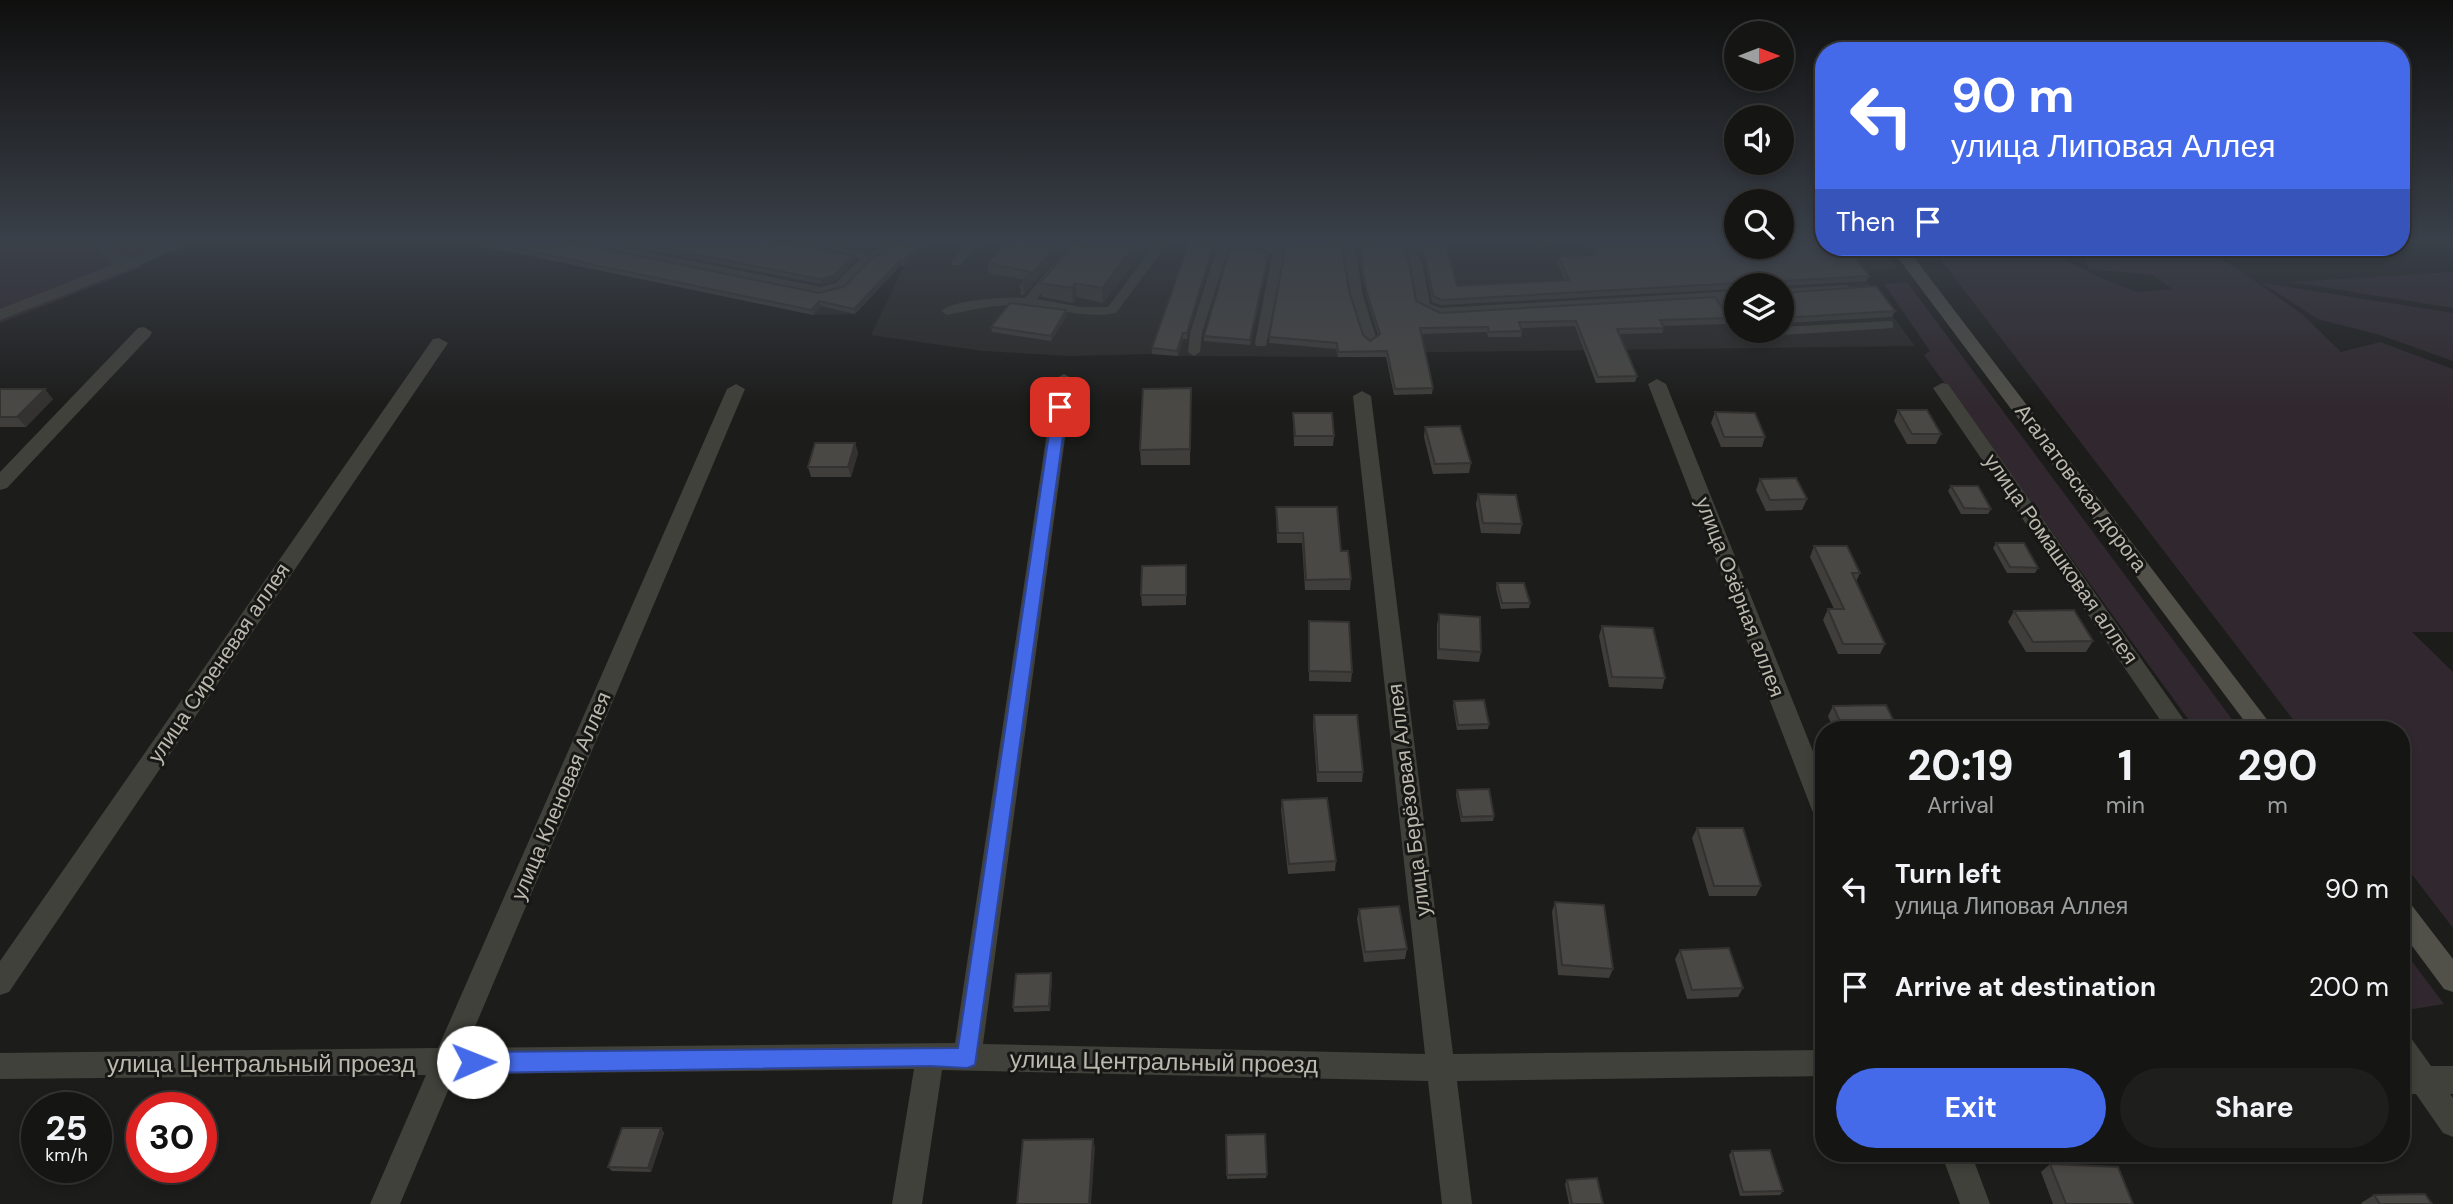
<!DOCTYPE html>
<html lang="en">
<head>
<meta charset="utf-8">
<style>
  :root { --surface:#151514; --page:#1e1e1d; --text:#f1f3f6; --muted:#9d9fa0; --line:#343434; --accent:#456ae9 }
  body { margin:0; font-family:"DM Sans",sans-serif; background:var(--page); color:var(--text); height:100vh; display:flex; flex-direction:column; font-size:26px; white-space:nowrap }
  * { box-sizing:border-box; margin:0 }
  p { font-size:23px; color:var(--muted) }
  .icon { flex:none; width:38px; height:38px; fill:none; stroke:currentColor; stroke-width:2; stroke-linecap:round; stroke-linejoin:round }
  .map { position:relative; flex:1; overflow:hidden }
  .details { position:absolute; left:1815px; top:721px; width:595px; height:441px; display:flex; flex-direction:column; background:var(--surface); border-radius:28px; box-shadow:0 4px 10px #0003,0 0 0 2px var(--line) }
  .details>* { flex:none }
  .top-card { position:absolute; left:1815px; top:42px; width:595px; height:214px; border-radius:28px; box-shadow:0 4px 10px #0003,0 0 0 2px var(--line); background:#456ae9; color:#fff; overflow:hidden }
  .needle { width:46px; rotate:90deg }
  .buttons { position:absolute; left:1724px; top:21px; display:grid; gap:14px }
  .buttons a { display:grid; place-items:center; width:70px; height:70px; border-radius:50%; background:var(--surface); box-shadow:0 4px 10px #0003,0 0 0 2px var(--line); font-size:35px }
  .speed { position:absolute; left:21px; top:1092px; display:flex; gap:14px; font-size:35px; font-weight:700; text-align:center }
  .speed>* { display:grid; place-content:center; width:91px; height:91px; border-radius:50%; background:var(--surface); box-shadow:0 4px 10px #0003,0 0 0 2px var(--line); line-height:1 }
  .speed small { font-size:18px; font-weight:400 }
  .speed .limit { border:10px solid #d22; background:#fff; color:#111 }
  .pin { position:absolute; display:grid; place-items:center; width:60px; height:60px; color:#fff; margin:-30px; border-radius:14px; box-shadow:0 4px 10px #0006 }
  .me { position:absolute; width:77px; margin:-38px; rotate:89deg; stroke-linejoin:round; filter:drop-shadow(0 0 5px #0008) }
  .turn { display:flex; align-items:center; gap:24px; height:147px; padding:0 21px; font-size:32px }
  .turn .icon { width:91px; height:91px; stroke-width:2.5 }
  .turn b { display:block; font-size:49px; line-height:60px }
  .then { display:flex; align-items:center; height:66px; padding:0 21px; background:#0003; gap:14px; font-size:26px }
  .eta { display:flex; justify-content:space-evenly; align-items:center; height:119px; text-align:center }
  .eta b { font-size:42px; font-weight:700; line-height:49px }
  .cta { display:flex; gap:14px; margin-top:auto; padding:14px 21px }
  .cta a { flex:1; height:80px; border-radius:42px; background:var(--accent); color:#fff; font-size:28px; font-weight:700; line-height:80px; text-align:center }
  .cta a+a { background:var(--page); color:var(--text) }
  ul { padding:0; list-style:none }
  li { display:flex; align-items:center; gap:21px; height:98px; padding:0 21px }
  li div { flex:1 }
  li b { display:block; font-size:26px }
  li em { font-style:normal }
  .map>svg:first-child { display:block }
</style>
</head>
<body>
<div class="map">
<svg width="2453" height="1204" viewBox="0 0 2453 1204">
  <rect width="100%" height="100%" fill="#1c1c1a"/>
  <path fill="#292926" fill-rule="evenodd" d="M454,240H1736V247H1782V240H1823L1824,247H1881L1897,269L1859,271L1915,346L1370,353L1371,357H1338L1178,356L1152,354L1070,356L982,351L871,335L904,266L900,265L855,314L813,315ZM1736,285H1782V331H1736Z"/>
  <path fill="#31282f" d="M0,240H180L133,257L142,267L0,323Z
    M1931,247H2043L2094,275L2137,292L2172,289L2153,275L2089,269L2081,249L2200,247L2239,270L2302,314L2341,352L2380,342L2453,369V632H2412L2453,672V928L2401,860V730H2301Z
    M2453,272V308L2291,282Z
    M1907,282L2240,730H2196L1924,355L1930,351L1884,284Z
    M2262,283L2453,313V361L2380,335L2318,319Z
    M2401,947L2444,1004L2401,1011Z"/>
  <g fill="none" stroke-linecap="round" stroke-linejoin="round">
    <path fill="#41413b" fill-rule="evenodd" d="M567,240H588L821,287L836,283L860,259L783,244L777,240H799L867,253L879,249L889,240H901L887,255L872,260L844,289L821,295L573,244Z
      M972,240H984L960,265H952V259Z
      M1073,240H1085L1037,299L1081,307H1108L1158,240H1170L1116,313C1086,319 1059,309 1029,306C1001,303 974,309 947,315L941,311C956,299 1005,297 1025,298Z
      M1206,240L1262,245L1275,247L1284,253L1266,346H1256L1255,343L1272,255L1228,250L1202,333L1200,352L1194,356L1188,352L1190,333L1217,247Z
      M1342,240H1392L1412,245L1422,262L1430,304L1441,308L1736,291V299H1727L1736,313V327L1732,326L1715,300L1440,316L1418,306L1410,262L1403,250L1383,247L1355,248L1363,296L1377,340L1371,344L1365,340L1351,296Z
      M1533,240H1546L1549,243L1543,247Z
      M1782,240H1824V245L1782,247Z
      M1845,285L1849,286V292L1782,297V289Z
      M1889,321L1893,322V328L1750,337L1737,331H1782V327Z"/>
    <path fill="#41413b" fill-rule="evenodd" d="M83,240H101L129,258L176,240H197L134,268L0,320V309L115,264Z
      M144,327L152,332L150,336L7,488L0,490V472L138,328Z
      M439,338L448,343L9,992L0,995V961L433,339Z
      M1064,374L1073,379L983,1044L1425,1054L1353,396L1362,391L1371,396L1453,1054L1824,1050V1076L1457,1081L1472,1204H1442L1428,1081L942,1070L922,1204H892L914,1069L455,1074L400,1204H370L426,1075L0,1079V1053L438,1048L727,389L736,384L745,389L466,1048L955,1043L1055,379Z
      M1657,379L1666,384L1824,779V820L1815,817L1812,810L1648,384Z
      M1942,383L1948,384L2191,730H2167L1933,388Z
      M2401,1034L2411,1038L2431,1066H2453V1094H2450L2453,1098V1137L2443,1133L2416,1094H2401Z
      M1941,1153H1971L1990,1204H1960Z"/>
    <path fill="#515049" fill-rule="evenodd" d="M1890,247H1906L2275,730H2251Z
      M2401,900L2410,903L2453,959V992L2444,989L2401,931Z"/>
  </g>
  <path fill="#3f3e3a" d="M454,240H568L571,242L819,293L845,286L930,240L905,266L901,265L855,314L821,306L813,315Z
    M599,240H778L781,242L854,256L855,261L835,281L821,284Z
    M811,240H886L878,247L867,250Z
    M1151,240L1103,303L1077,297L1073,303L1042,297L1040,283Z
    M1228,240H1341L1349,291L1363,335L1370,341L1378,335L1366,295L1358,251L1359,245L1416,301L1440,313L1729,318L1728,324L1663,326L1664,328L1662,333L1619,334L1637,376L1635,382L1596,383L1575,326L1521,328L1522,331L1521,337H1488L1487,332L1422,334L1433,388L1432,394L1394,395L1386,357H1338L1336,349L1269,343L1285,250L1275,244Z
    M1401,240H1445L1457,286L1565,280L1557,262L1558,256L1592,255L1585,240H1736L1782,243L1869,276L1867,281L1782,286V293L1895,311L1892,317L1782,323V285H1736V289L1441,305L1432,302L1425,262L1413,242Z
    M1063,248L1024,295H1021L1020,285L1024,280L989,273L987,263Z
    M1214,248L1187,339H1183L1178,356L1152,354V348Z
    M1269,252L1250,345L1204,341V336Z
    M1736,295V308L1732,302L1734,296Z
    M1067,315L1051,341L992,332L991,327Z
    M1191,388L1190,465H1141L1140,450Z
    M0,389L53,399L26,427H0Z
    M1898,410L1941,434L1936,444H1907L1894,421Z
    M1715,412L1765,437L1762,447H1721L1711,423Z
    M1293,413L1334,436L1333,446H1294Z
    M1425,427L1471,463L1469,473L1433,474L1424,437Z
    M855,443L858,453L851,477H811L808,467Z
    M1760,479L1807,499L1802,510L1766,511L1756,490Z
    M1951,486L1991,509L1988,514H1961L1948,491Z
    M1478,494L1522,524L1520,534L1481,533L1476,504Z
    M1276,507L1341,551L1351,579L1350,590H1305L1302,543H1277Z
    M1996,543L2038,568L2035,573H2007L1993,548Z
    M1814,546L1860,573L1856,582L1885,644L1880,654H1838L1823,620L1828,609H1834L1810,557Z
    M1186,565V605L1142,606L1141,595Z
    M1497,583L1530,603L1529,608L1501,609L1496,588Z
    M2014,611L2093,641L2086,652H2026L2008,622Z
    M1439,614L1481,652L1479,662L1437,659V625Z
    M1309,621L1352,672L1351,682L1309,681Z
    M1602,626L1665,678L1662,689L1609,687L1599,636Z
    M1454,701L1489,724L1488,729L1457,730L1453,706Z
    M1833,706L1898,730H1834L1828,716Z
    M1314,715L1363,772L1362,782H1317L1313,725Z
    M1457,790L1494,816L1493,821L1461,822L1456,795Z
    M1282,800L1336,861L1335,871L1288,874L1281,810Z
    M1697,828L1761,886L1756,896H1709L1692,838Z
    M1555,902L1613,969L1609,978L1558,975L1552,912Z
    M1359,909L1407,949L1405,959L1364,962L1357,919Z
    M1680,950L1743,988L1738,997L1687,999L1675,959Z
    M1051,973L1052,977L1050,1011L1014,1012L1013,1007Z
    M661,1128L664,1133L651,1172L612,1171L608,1167Z
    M1226,1135L1267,1174L1266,1178L1227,1179Z
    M1732,1151L1783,1191L1780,1195L1740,1196L1729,1155Z
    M2050,1164L2133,1204H2053L2041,1172Z
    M1567,1180L1603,1204H1569L1565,1184Z
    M2374,1195L2432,1204H2362L2361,1203Z"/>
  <path fill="#333230" d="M879,240H886L878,247L867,250L866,245Z
    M924,240H930L905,266L904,261Z
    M1061,240H1062L1063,248L1024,295L1023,285Z
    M1139,240H1151L1103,303L1102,288Z
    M1214,243V248L1187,339V333Z
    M1269,252V257L1250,345V340Z
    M854,256L855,261L835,281L821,284L820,279Z
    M900,260L901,265L855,314L854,309Z
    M1075,283L1077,297L1073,303L1072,288Z
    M819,301L821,306L813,315L811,310Z
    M1066,310L1067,315L1051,341V336Z
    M1183,333V339L1178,356L1177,351Z
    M45,389L53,399L26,427L17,417Z
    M855,443L858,453L851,477L848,467Z
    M1051,973L1052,977L1050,1011L1049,1006Z
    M661,1128L664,1133L651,1172L648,1168Z
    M1093,1139L1095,1148L1091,1204H1089Z"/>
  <path fill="#494844" stroke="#333230" stroke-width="2" d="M475,240H568L571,242L819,293L845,286L872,257L888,252L899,240H924L904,261L900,260L854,309L819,301L811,310Z
    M622,240H778L781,242L854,256L833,276L820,279Z
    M836,240H879L877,242L866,245Z
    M1008,240H1061L1023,285H1020L1031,272L987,263Z
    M1076,240H1139L1102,288L1075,283L1072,288L1040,283Z
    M1190,240H1209L1214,243L1187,333H1183L1177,351L1152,348Z
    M1277,240H1341L1349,291L1363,335L1370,341L1380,334L1366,290L1359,245L1402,247L1408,257L1416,301L1440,313L1715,297L1729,318L1660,320L1664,328L1617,329L1637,376L1598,377L1576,321L1519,322L1522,331L1489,332L1488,327L1420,328L1433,388L1395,389L1387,351L1338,352L1337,343L1269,337L1286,245Z
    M1415,240H1445L1457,286L1569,280L1558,256L1596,255L1589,240H1736V247H1782V240V243L1824,242V247H1847L1869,276L1784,281L1781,283V285H1738V283L1442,300L1433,296L1425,256Z
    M1230,248L1269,252L1250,340L1204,336Z
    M1782,286V293L1876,286L1895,311L1782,318Z
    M1010,303L1066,310L1051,336L991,327Z
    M1191,388L1190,449L1140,450L1143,389Z
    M0,389H45L17,417H0Z
    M1898,410H1927L1941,434H1912Z
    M1715,412L1755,413L1765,437H1724Z
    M1293,413H1332L1334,436H1295Z
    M1460,426L1471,463L1435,464L1425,427Z
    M815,443H855L848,467H808Z
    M1796,478L1807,499L1770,500L1760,479Z
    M1951,486H1978L1991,509L1964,508Z
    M1478,494L1516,495L1522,524L1483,523Z
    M1276,507H1337L1341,551H1348L1351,579L1306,580L1303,533H1278Z
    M1996,543H2024L2038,568L2010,567Z
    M1814,546H1847L1860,573H1852L1885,644H1843L1828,609H1844Z
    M1186,565V595H1141L1142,566Z
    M1497,583H1524L1530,603H1502Z
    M2074,610L2093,641L2033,642L2014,611Z
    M1439,614L1480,617L1481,652L1439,649Z
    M1309,621L1349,622L1352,672L1309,671Z
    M1602,626L1653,628L1665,678L1612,677Z
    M1484,700L1489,724L1458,725L1454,701Z
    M1886,705L1898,730H1844L1833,706Z
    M1314,715H1357L1363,772H1318Z
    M1489,789L1494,816L1462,817L1457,790Z
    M1327,798L1336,861L1289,864L1282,800Z
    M1697,828H1743L1761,886H1714Z
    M1555,902L1604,905L1613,969L1562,965Z
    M1399,906L1407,949L1365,952L1359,909Z
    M1729,948L1743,988L1692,990L1680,950Z
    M1051,973L1049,1006L1013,1007L1016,974Z
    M622,1128H661L648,1168L608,1167Z
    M1265,1134L1267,1174L1227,1175L1226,1135Z
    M1093,1139L1089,1204H1017L1023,1140Z
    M1770,1150L1783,1191L1743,1192L1732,1151Z
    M2050,1164L2118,1167L2133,1204H2066Z
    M1597,1178L1603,1204H1572L1567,1180Z
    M2425,1194L2432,1204H2380L2374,1195Z"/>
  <linearGradient id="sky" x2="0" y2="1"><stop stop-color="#0f0f0e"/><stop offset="0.59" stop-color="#3a4049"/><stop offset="1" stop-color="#3a4049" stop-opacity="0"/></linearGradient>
  <rect width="2453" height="408" fill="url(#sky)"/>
  <path fill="#456ae9" stroke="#2d4597" stroke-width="2" d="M1060,402L1067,407L975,1065L967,1068L930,1066L473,1073L465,1070L462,1062L465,1055L473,1052L958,1048L1053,407Z"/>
  <g text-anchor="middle" stroke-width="6" stroke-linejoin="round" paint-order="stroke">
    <g font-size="21" fill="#bbb8ad" stroke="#171715">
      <text transform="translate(2081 488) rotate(53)" y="7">Агалатовская дорога</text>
      <text transform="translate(2061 559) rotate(55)" y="7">улица Ромашковая аллея</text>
      <text transform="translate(1740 597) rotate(69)" y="7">улица Озёрная аллея</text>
      <text transform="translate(219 663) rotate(-56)" y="7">улица Сиреневая аллея</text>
      <text transform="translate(561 796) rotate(-67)" y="7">улица Кленовая Аллея</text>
      <text transform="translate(1409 800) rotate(-97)" y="7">улица Берёзовая Аллея</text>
    </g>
    <g font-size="24" fill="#bbb8ad" stroke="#171715">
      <text transform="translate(1164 1062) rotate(1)" y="8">улица Центральный проезд</text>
      <text x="261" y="1072">улица Центральный проезд</text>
    </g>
  </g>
</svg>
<div class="buttons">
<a><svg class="needle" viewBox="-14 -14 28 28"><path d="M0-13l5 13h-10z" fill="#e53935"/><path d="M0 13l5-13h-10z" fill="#9d9fa0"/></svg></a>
<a><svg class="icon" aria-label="sound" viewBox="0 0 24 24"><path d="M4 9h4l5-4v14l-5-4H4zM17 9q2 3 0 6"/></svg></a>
<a><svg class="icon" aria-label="search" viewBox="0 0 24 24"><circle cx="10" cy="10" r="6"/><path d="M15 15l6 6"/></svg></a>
<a><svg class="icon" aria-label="layers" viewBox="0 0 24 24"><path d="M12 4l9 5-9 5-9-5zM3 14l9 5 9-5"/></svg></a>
</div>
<div class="speed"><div>25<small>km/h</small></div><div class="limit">30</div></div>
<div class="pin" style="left:1060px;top:407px;background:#d93025"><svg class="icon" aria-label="arrive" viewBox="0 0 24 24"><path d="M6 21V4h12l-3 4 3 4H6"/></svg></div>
<svg class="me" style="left:473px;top:1062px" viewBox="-20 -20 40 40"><circle r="19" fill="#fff"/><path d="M0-13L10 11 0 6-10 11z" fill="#456ae9"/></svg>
<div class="top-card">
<div class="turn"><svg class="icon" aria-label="left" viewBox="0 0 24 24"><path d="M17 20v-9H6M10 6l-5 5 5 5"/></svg><div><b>90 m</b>улица Липовая Аллея</div></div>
<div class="then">Then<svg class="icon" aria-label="arrive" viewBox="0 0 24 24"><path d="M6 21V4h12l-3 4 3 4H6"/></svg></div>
</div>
<section class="details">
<div class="eta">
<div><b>20:19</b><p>Arrival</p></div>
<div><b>1</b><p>min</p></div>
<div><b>290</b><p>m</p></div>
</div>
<ul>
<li><svg class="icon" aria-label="left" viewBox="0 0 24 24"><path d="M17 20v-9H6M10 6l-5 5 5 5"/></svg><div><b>Turn left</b><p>улица Липовая Аллея</p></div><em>90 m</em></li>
<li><svg class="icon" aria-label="arrive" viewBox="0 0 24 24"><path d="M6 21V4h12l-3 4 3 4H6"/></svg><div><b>Arrive at destination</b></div><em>200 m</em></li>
</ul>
<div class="cta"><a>Exit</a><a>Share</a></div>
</section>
</div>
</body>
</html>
